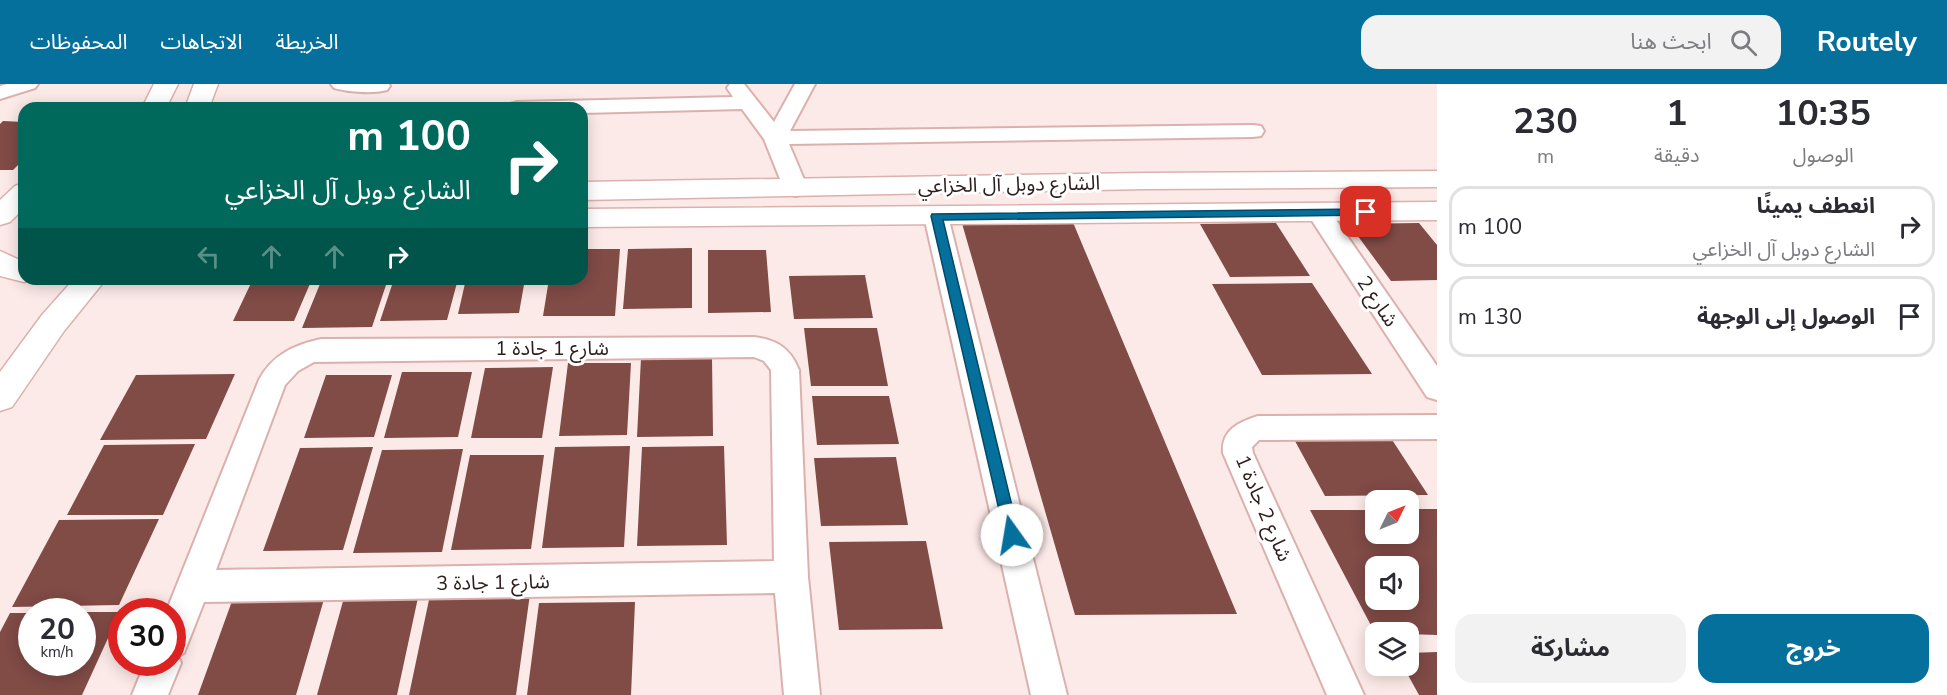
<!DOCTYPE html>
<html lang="ar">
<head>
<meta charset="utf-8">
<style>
  :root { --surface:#fff; --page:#f2f2f3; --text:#2b2b33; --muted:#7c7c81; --line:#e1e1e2; --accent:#05709c }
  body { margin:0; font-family:"Nunito Sans","Noto Sans Arabic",sans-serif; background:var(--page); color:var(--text); direction:rtl; height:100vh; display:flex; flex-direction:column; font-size:22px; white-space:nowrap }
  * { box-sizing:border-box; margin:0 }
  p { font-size:20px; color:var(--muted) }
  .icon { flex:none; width:33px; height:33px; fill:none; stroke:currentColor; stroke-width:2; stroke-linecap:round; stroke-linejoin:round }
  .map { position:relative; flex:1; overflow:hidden; direction:ltr }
  .drawer { display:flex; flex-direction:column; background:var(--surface); width:510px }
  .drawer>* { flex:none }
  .banner { position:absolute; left:18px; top:18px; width:570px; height:183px; border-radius:18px; box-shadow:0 3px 15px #0003; direction:rtl; background:#00695c; color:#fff; overflow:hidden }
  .needle { width:39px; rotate:47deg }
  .controls { position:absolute; left:1365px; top:406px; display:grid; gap:12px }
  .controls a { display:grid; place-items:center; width:54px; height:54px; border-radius:12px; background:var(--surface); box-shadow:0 3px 15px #0003; font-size:30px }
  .speed { position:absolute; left:18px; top:514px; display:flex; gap:12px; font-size:30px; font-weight:700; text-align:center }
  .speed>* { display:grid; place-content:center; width:78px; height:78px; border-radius:50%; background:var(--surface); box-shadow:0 3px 15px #0003; line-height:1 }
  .speed small { font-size:15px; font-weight:400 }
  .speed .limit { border:9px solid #d22; background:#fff; color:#111 }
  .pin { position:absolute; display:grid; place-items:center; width:51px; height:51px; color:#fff; margin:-26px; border-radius:12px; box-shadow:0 3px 9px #0006 }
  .me { position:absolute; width:66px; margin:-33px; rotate:347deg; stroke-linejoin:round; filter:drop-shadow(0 0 4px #0008) }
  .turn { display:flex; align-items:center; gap:21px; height:126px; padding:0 18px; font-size:27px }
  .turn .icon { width:78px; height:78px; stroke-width:2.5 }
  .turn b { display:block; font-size:42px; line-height:51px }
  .lanes { display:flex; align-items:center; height:57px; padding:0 18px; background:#0003; justify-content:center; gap:30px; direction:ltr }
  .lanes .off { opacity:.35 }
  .eta { display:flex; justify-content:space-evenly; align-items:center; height:102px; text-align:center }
  .eta b { font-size:36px; font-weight:700; line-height:42px }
  .cta { display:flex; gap:12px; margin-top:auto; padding:12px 18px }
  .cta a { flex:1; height:69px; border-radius:18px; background:var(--accent); color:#fff; font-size:24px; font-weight:700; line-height:69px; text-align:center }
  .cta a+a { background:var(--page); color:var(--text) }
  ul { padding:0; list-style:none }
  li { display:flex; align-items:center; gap:18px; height:81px; margin:0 12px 9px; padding:0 6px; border:3px solid var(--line); border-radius:18px }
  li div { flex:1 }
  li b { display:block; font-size:22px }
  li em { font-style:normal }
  header { display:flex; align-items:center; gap:36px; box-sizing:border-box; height:84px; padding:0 30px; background:var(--accent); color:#fff }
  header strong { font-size:28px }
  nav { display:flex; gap:33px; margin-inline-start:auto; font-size:21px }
  .search { width:420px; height:54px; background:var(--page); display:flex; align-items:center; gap:15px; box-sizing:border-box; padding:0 21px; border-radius:18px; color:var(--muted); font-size:22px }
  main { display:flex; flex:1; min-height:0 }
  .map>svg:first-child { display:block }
</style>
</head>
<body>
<header>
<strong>Routely</strong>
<div class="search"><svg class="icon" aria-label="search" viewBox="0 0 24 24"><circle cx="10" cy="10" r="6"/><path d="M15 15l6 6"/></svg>ابحث هنا</div>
<nav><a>الخريطة</a><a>الاتجاهات</a><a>المحفوظات</a></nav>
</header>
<main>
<section class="drawer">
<div class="eta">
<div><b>10:35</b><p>الوصول</p></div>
<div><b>1</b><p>دقيقة</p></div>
<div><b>230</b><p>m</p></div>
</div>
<ul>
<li><svg class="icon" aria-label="right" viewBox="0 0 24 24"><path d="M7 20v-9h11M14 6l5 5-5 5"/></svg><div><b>انعطف يمينًا</b><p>الشارع دوبل آل الخزاعي</p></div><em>100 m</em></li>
<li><svg class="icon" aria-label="arrive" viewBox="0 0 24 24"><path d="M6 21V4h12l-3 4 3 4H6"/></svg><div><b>الوصول إلى الوجهة</b></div><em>130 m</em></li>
</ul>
<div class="cta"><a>خروج</a><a>مشاركة</a></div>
</section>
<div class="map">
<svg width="1437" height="611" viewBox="0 0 1437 611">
  <rect width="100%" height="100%" fill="#fceae8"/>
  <path fill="#814b46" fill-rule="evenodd" d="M3,37L24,38V75L13,86H0V40Z
    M961,136H1072L1237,530L1075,531Z
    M1276,139L1310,192L1230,193L1200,140Z
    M1419,139L1437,161V196L1391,197L1349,140Z
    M692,164V224L623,225L628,165Z
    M582,165H620L615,232H543L549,195H582Z
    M708,166H766L771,228L708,229Z
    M865,191L873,234L794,235L789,192Z
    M253,195H312L294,237H233Z
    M322,195H388L372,243L302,244Z
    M394,195H458L447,236L380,237Z
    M466,195H525L519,229L458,230Z
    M1312,199L1372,290L1262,291L1212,200Z
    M804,244H877L888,302H811Z
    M712,273L713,352L637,353L641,274Z
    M568,279H631L627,351L559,352Z
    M553,283L542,354H471L485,284Z
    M402,288H472L458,353L384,354Z
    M235,290L206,355L100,356L136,291Z
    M326,291H392L374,353L304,354Z
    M812,312H889L899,360L817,361Z
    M1385,345L1428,411L1325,412L1289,346Z
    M195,360L163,431H67L104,361Z
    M630,362L624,463L542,464L555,363Z
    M724,362L727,461L637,462L642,363Z
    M373,363L343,466L263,467L300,364Z
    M463,365L442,468L353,469L382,366Z
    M470,371H544L531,465L451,466Z
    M896,373L908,441L821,442L814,374Z
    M1408,425H1437V551L1375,549L1310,426H1376V450H1408ZM1376,483H1408V516H1376Z
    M159,435L119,521L12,523L59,436Z
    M926,457L943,545L839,546L829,458Z
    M327,505L296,611H198L236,506Z
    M419,509L397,611H317L345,510Z
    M530,510L516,611H409L430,511Z
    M635,518L631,611H527L539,519Z
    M82,528H120L82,611H0V548L10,529H32V579H82Z
    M1437,568V611H1419L1403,582H1408V569Z"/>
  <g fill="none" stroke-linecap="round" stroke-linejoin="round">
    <defs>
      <path id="minor" d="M7,0H38L35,4L0,15V2Z
        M331,0H389L390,2L387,6C372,10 349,8 334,4Z
        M730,0H744L774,38L795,0H815L790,47L1253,41L1261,42L1264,47L1261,52L1253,53L789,60L808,105L804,110L796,112L788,110L784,105L764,55L742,25L582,29V24H507L510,20L517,18L733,13L727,4Z
        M1319,121L1327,123L1437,282V316L1427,313L1307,129L1311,123Z
        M936,124L944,126L948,132L1067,611H1031L924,132L928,126Z
        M754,253C777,256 790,264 799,286L808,493L820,611H784L775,509L204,518L184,569L178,572L181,579L168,611H132L145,579H172V528H166L259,296C272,271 294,261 321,255ZM754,273L764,277L771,286L774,477L216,486L285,301L298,287L314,278Z
        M1437,331V355L1259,356L1252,363L1253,369L1364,611H1327L1223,369C1221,346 1239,338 1258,332Z"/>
      <path id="major" d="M154,0H178L166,24H142Z
        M194,0H218L209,24H185Z
        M1437,87V103L1146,105L582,116V98L1146,89Z
        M24,99V124L10,138L0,141V116L15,102Z
        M1437,118V136L582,143V125Z
        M0,167L24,178V195H34L24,198L0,192Z
        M74,195H106L64,247L12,323L0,327V288L42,231Z"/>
    </defs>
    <use href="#minor" stroke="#dbb1ad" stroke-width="4"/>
    <use href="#major" stroke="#dbb1ad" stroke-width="3"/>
    <use href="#minor" fill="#fff" fill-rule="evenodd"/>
    <use href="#major" fill="#fff" fill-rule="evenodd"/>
  </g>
  <path fill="#05709c" stroke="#034965" stroke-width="1.5" d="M1366,125L1372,128L1370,131L943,136L1019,451L1017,456L1012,458L1006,456L931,132L932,130Z"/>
  <g text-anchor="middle" stroke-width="6" stroke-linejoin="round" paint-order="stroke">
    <g font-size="20" fill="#2d1e1c" stroke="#fff">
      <text transform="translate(1009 100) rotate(-1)" y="7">الشارع دوبل آل الخزاعي</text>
      <text transform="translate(1378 217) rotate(56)" y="7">شارع 2</text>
      <text x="552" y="271">شارع 1 جادة 1</text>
      <text transform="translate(1264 424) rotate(67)" y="7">شارع 2 جادة 1</text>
      <text transform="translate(493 498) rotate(-1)" y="7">شارع 1 جادة 3</text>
    </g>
  </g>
</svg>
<div class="controls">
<a><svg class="needle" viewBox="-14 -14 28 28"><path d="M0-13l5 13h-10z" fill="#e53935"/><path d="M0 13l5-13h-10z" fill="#7c7c81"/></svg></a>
<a><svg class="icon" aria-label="sound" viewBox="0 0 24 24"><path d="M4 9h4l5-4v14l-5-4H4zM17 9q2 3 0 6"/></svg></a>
<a><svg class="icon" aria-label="layers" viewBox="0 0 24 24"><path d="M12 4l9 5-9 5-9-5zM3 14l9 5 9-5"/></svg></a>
</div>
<div class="speed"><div>20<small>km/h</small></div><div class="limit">30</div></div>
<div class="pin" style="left:1366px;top:128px;background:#d93025"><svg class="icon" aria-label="arrive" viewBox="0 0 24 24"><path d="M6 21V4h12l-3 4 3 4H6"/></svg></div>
<svg class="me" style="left:1012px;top:451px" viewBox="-20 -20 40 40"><circle r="19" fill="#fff"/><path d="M0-13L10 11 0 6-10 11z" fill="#05709c"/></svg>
<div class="banner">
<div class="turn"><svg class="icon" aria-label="right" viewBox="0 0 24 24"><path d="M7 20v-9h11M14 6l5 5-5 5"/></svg><div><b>100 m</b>الشارع دوبل آل الخزاعي</div></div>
<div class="lanes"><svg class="icon off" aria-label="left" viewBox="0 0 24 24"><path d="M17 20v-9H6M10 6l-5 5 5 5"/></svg><svg class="icon off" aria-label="ahead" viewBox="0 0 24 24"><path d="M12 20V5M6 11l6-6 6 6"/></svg><svg class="icon off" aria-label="ahead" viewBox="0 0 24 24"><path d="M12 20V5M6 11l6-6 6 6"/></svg><svg class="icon" aria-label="right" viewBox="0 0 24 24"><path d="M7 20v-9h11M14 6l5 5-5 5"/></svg></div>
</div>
</div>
</main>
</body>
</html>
